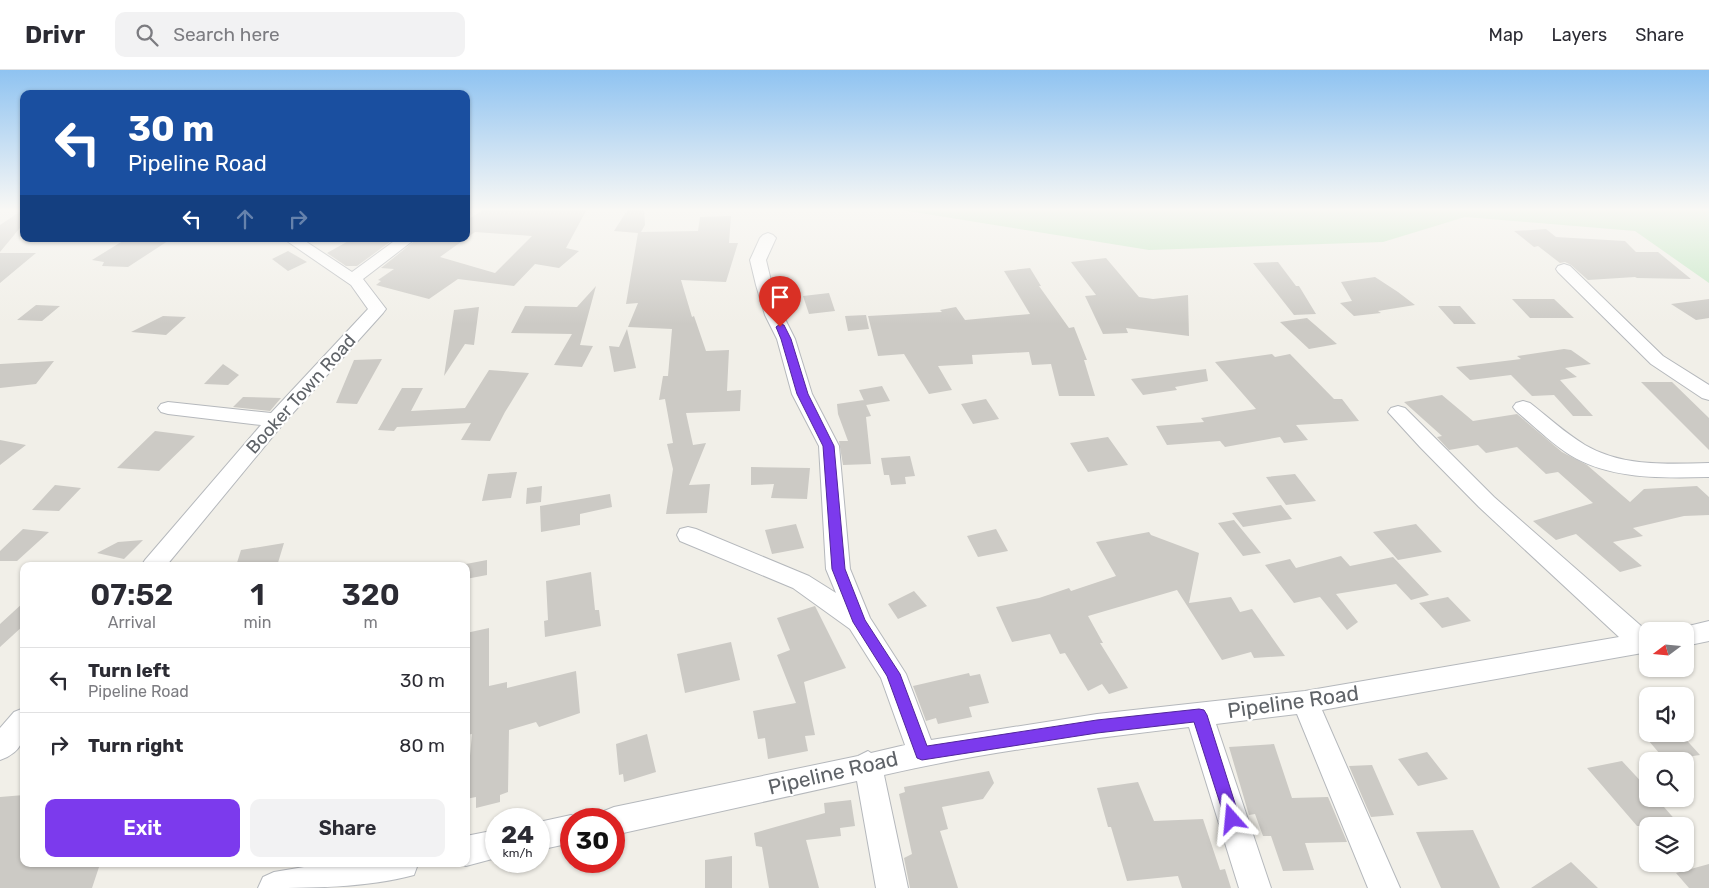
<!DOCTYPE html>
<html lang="en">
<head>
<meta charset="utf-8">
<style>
  :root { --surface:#fff; --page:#f2f2f3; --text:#2b2b33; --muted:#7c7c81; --line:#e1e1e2; --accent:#7c3aed }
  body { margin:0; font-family:Rubik,sans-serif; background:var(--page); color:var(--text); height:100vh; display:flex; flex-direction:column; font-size:19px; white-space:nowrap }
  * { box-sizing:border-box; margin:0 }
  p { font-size:16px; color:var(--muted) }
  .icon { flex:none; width:28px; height:28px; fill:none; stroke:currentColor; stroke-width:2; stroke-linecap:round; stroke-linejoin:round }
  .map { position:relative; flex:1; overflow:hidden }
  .sheet { position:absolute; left:20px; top:492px; width:450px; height:305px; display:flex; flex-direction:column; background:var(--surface); border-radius:10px; box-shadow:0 1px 4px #0004 }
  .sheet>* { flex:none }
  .top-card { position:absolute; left:20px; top:20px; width:450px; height:152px; border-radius:10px; box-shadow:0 1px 4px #0004; background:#1a4fa0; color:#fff; overflow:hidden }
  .needle { width:32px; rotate:254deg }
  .tools { position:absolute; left:1639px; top:552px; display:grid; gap:10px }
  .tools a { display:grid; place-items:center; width:55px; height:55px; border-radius:10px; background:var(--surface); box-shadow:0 1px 4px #0004; font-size:25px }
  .speed { position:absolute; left:485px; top:738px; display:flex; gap:10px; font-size:25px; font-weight:700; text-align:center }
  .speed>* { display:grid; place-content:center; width:65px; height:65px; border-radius:50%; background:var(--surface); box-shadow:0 1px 4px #0004; line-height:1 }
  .speed small { font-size:12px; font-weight:400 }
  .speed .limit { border:8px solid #d22; background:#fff; color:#111 }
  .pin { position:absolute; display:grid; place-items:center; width:42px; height:42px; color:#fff; margin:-51px -21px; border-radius:50% 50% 50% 0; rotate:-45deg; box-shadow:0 0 5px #0007 }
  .pin .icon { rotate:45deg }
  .me { position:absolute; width:55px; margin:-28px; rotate:342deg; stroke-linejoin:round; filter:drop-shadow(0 0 4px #0008) }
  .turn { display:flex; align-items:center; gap:18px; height:105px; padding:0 25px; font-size:22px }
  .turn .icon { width:65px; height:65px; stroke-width:2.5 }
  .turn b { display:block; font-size:35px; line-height:42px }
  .lanes { display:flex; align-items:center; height:48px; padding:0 25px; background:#0003; justify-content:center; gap:25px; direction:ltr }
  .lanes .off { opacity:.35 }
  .eta { display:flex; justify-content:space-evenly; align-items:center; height:85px; text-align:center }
  .eta b { font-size:30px; font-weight:600; line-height:35px }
  .primary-button { display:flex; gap:10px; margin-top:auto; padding:10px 25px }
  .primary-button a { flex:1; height:58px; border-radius:10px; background:var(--accent); color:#fff; font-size:20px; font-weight:600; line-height:58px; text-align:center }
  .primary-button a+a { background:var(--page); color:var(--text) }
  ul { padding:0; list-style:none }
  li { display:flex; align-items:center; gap:15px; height:65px; padding:0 25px; border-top:1px solid var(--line) }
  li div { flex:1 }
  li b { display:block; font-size:19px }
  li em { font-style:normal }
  header { display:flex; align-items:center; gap:30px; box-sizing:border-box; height:70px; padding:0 25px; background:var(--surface); border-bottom:1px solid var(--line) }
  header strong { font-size:24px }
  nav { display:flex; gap:28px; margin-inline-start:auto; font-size:18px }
  .search { width:350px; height:45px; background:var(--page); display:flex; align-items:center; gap:12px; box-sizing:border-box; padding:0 18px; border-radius:10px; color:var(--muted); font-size:19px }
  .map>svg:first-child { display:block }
</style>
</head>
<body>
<header>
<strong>Drivr</strong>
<div class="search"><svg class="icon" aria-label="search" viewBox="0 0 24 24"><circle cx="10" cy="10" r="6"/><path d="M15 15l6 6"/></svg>Search here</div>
<nav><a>Map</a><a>Layers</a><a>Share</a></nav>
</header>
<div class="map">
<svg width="1709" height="818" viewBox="0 0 1709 818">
  <rect width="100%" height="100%" fill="#f1efe8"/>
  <path fill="#c5e8c5" d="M895,139H1709V213L1635,161L1465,147L1383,172L1149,180Z"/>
  <path fill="#cccac5" d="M24,139V153L0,182V155Z
    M484,139H587L566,178L579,181L559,198L535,194L514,216L458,209L429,229L376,215L381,211L378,210L394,199L381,198L417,169H465L440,187L495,203L532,166L475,162L466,168V151Z
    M628,139H644L645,155L641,162L698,161L700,147L731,146L729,173H738L726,212L681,210L692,247L694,246L706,281L729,280L727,321L741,320L740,341L686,343L693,375L706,373L689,415L710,414L707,443L666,444L673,399L667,374L673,373L665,329L659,330L663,306H668L672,259L628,257L638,233L626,234L638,163L614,161Z
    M1546,159L1556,167L1625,171L1636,182H1658L1691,209L1637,208L1635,207L1588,210L1571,195L1565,192L1560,193L1538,176L1534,177L1514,161Z
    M126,169H171L128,197L102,196L104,192L92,190Z
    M352,169H394L357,196H346L327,183Z
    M288,181L307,192L288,201L272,189Z
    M0,183H36L0,213Z
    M1106,188L1139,227L1153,229L1188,225L1189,266L1126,258L1128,263L1103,264L1085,226L1096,225L1071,192Z
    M1278,192L1296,216H1299L1316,244L1294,245L1253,193Z
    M1030,198L1041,216H1039L1069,258L1074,257L1087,290H1084L1095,326H1059L1051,294L1032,295L1029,282L972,285L973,294L938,296L952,320L929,324L904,284L878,286L868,246L942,242L940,240L956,237L965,250L1030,244L1004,201Z
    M1375,207L1398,222L1415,235L1378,241L1381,243L1354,246L1340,233L1352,231L1341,212Z
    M596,216L580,275L593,276L582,297L554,295L572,264L511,263L525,236L577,237Z
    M829,223L835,241L809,244L803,226Z
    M1512,229H1554L1574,248H1530Z
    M1709,229V248L1696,250L1671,234Z
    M36,235L60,236L42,251L17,250Z
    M1438,236H1460L1476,254H1454Z
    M479,237L474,275L465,274L444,306L454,240Z
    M866,245L869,259L848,261L845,246Z
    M163,246L186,247L166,265L131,262Z
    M1307,248L1337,274L1309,279L1280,252Z
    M627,259L636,298L614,302L609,276L619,277Z
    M1564,279L1571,280L1591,294L1565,298L1577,307L1560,310L1593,346H1573L1554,325L1532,326L1511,305L1470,310L1456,297L1521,289L1517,286Z
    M1272,284L1275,287L1290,284L1334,329H1342L1359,351L1296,355L1308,370L1284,373L1280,367L1225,377L1220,371L1167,375L1156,356L1204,352L1201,348L1256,339L1215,292Z
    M382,289L357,334L336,333L354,290Z
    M54,291L36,314L0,318V294Z
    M223,294L239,305L228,315L204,314Z
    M1206,299L1208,311L1175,317L1177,320L1143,325L1131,309Z
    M489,300L529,303L505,342L490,371L461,370L471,353L397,357L394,361L378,360L402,318H423L411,341L465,338Z
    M1641,312H1672L1709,348V380Z
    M882,316L890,331L866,335L859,320Z
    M1442,325L1473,351L1517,344L1562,382L1587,395L1630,432L1644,419L1697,416L1709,427V445L1684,446L1633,458L1643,466L1613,472L1642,496L1620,502L1576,464L1556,470L1533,451L1593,433L1558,402L1546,404L1517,377L1486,383L1478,375L1449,380L1437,367L1442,366L1404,332Z
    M243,327L281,328L270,341L233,337Z
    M986,329L999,349L973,354L961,334Z
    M864,330L871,346L866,347L871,394L843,395L839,371H848L838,344L837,334Z
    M155,361L195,366L159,401L117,398Z
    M1108,367L1128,395L1088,402L1070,373Z
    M0,370L26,375L0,395Z
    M910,386L915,406L905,407L906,414L891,415L889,405H884L881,388Z
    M751,397L810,398L807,429L771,428L774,414L751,415Z
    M517,402L511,428L482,431L488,404Z
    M1295,404L1316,431L1286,435L1266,407Z
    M55,415L81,418L59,441L32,440Z
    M542,416L541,432L526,434L527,418Z
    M610,424L612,437L580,444V455L541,462L540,436Z
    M1281,435L1292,449L1243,457L1232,443Z
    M1234,450L1261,483L1243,486L1218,453Z
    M796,454L804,478L772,484L765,460Z
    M1416,454L1442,482L1398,490L1373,462Z
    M23,459L49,462L17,491H0V481Z
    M996,459L1008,481L978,487L967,466Z
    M1149,462L1151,465L1199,483L1189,533L1231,527L1240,542L1252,539L1285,586L1254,588L1251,582L1222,590L1177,520L1088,546L1103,573H1100L1128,618L1109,624L1102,614L1088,621L1065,583L1060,584L1050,564L1012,572L996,537L1039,528L1069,518L1071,521L1116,506L1096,472Z
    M143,470L124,489L97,483L118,472Z
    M284,473L277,496H236L241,480Z
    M1341,486L1350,496L1393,487L1429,525L1411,530L1396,514L1336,524L1358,552L1347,560L1320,527L1294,533L1265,495L1290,489L1296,498Z
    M487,490V505L466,509V494Z
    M591,502L595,540H599L601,556L545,567L544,551L548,550L546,511Z
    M914,521L927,536L898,549L888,534Z
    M1448,527L1471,551L1442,558L1419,533Z
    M24,532V555L0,577V554Z
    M815,536L846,598L804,612L815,665L805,666L808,681L768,689L765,668L758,669L753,641L796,633L777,585L790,580L777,548Z
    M489,558V616L507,612V618L576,601L580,643L539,657L536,652L509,660L508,722L500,725V732L476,738V727L466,729L472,664L466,665V563Z
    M731,572L740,610L685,623L677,584Z
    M969,603L970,606L980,604L989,633L969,637L972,647L938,654L936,648L926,651L913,616Z
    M647,664L656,702L624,712L623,704L619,705L616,674Z
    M1643,664H1681L1700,685L1665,690Z
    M1274,674L1292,728L1328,727L1347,772L1305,773L1314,800L1283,801L1271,766H1263L1255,744L1249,745L1229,677Z
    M1427,682L1448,709L1418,716L1398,689Z
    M1622,691L1648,719V729H1657L1678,753L1661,756H1637L1587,698Z
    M1372,695L1394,745L1371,747L1349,696Z
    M989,701L994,713L983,729L942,737L948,759L940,761L958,818H910L904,788L912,784L899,724L905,722L904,717Z
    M1138,712L1154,751L1203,749L1220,800L1225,799L1231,818H1182L1178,806L1127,811L1111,757H1108L1097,718Z
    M24,725V794H100L92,818H0V727Z
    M851,730L855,756L840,758L841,766L806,770L819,818H769L762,777L756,776L754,763L825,743L824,733Z
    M1473,760L1500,818H1441L1416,762Z
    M732,786V818H705V790Z
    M1571,792L1598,818H1531Z
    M1709,794V818H1689L1676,803Z"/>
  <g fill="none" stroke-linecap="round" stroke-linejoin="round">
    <defs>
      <path id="minor" d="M768,163L773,165L776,168L766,190L772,215L783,245L795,269L812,324L839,376L850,499L870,548L906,604L931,670L1097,644L1305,621L1619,567L1479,437L1420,377L1388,342L1391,338L1398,336L1405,338L1494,427L1648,562V582L1322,640L1400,818H1368L1297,644L1216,654L1271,818H1239L1189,657C1087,669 984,682 884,705L908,818H876L857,711L614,765V749H600L604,741L614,737L858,686L868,681L871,683L905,675L881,608L850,559L793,518L680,471L677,465L680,459L688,457L696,459L809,506L836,523L826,499L819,376L792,324L777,269L765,245L756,215L750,190L760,168L763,165Z
        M284,169H302L352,202L397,169H415L363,209L386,239L383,243L283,354L166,496H141L145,490L261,355L168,344L161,342L158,338L161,334L168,332L271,343L368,239L351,215Z
        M1564,194L1570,196L1663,286L1709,315V330L1702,328L1651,294L1558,202L1556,199L1558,196Z
        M1523,331L1530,333C1548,347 1565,363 1585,375C1622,397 1668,394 1709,393V407C1663,408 1611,410 1570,385C1551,373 1534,356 1516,341L1513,337L1516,333Z
        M1709,551V571L1685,576V561H1675L1676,559Z
        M24,638C24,663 28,680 0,690V658L14,642Z
        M571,745L581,749H571V773L539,780V752Z
        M496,760V788L466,796L461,794H466V766Z
        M322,794H418L414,805C366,818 309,818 258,818L263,807L274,802Z"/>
    </defs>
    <use href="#minor" stroke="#b5b8bc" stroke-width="2"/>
    <use href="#minor" fill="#fff" fill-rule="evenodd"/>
  </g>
  <linearGradient id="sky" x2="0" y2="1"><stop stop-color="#8fc3f1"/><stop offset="0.55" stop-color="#f9f8f5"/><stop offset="1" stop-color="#f9f8f5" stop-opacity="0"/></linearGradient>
  <rect width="1709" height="254" fill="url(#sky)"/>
  <path fill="#7c3aed" stroke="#51269a" d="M780,254L784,255L791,269L808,324L834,376L845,499L865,550L900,604L927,676L1097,650L1199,639L1204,640L1207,645L1240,749L1238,754L1232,756L1227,754L1225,749L1194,652L1097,663L922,690L917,688L887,606L853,552L832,499L823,376L797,324L781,269L776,257Z"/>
  <g text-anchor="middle" stroke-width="4.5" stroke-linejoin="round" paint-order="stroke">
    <g font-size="18" fill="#5f6368" stroke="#fff">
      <text transform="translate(301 324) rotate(-48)" y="6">Booker Town Road</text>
    </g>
    <g font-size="21" fill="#5f6368" stroke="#fff">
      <text transform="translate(1293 632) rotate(-8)" y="7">Pipeline Road</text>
      <text transform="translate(833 703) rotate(-13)" y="7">Pipeline Road</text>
    </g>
  </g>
</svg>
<div class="tools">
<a><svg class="needle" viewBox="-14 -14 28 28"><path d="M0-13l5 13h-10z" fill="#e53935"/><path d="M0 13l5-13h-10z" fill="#7c7c81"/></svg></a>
<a><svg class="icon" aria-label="sound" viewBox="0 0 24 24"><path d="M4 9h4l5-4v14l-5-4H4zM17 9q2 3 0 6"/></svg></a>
<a><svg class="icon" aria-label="search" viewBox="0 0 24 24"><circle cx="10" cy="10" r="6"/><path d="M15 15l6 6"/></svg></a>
<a><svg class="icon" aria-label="layers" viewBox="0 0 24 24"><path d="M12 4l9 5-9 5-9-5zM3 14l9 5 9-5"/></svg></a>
</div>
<div class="speed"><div>24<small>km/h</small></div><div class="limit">30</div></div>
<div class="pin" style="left:780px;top:257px;background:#d93025"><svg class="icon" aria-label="arrive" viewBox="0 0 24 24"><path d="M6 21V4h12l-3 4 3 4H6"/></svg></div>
<svg class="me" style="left:1232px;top:749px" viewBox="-20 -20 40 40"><path d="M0-17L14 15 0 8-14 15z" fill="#7c3aed" stroke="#fff" stroke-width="4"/></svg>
<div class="top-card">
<div class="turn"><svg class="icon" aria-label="left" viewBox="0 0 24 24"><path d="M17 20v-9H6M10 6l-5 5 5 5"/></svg><div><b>30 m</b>Pipeline Road</div></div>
<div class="lanes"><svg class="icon" aria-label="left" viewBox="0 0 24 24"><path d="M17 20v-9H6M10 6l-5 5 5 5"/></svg><svg class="icon off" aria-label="ahead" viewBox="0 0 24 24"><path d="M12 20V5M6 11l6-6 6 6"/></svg><svg class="icon off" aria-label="right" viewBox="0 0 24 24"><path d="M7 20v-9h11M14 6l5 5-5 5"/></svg></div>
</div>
<section class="sheet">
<div class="eta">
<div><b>07:52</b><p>Arrival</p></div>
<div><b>1</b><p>min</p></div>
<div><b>320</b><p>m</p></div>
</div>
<ul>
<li><svg class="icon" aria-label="left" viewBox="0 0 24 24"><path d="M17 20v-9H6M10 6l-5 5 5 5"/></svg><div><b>Turn left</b><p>Pipeline Road</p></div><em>30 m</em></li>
<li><svg class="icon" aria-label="right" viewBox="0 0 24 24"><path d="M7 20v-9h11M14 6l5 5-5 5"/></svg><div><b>Turn right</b></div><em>80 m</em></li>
</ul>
<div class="primary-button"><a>Exit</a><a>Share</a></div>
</section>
</div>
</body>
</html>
